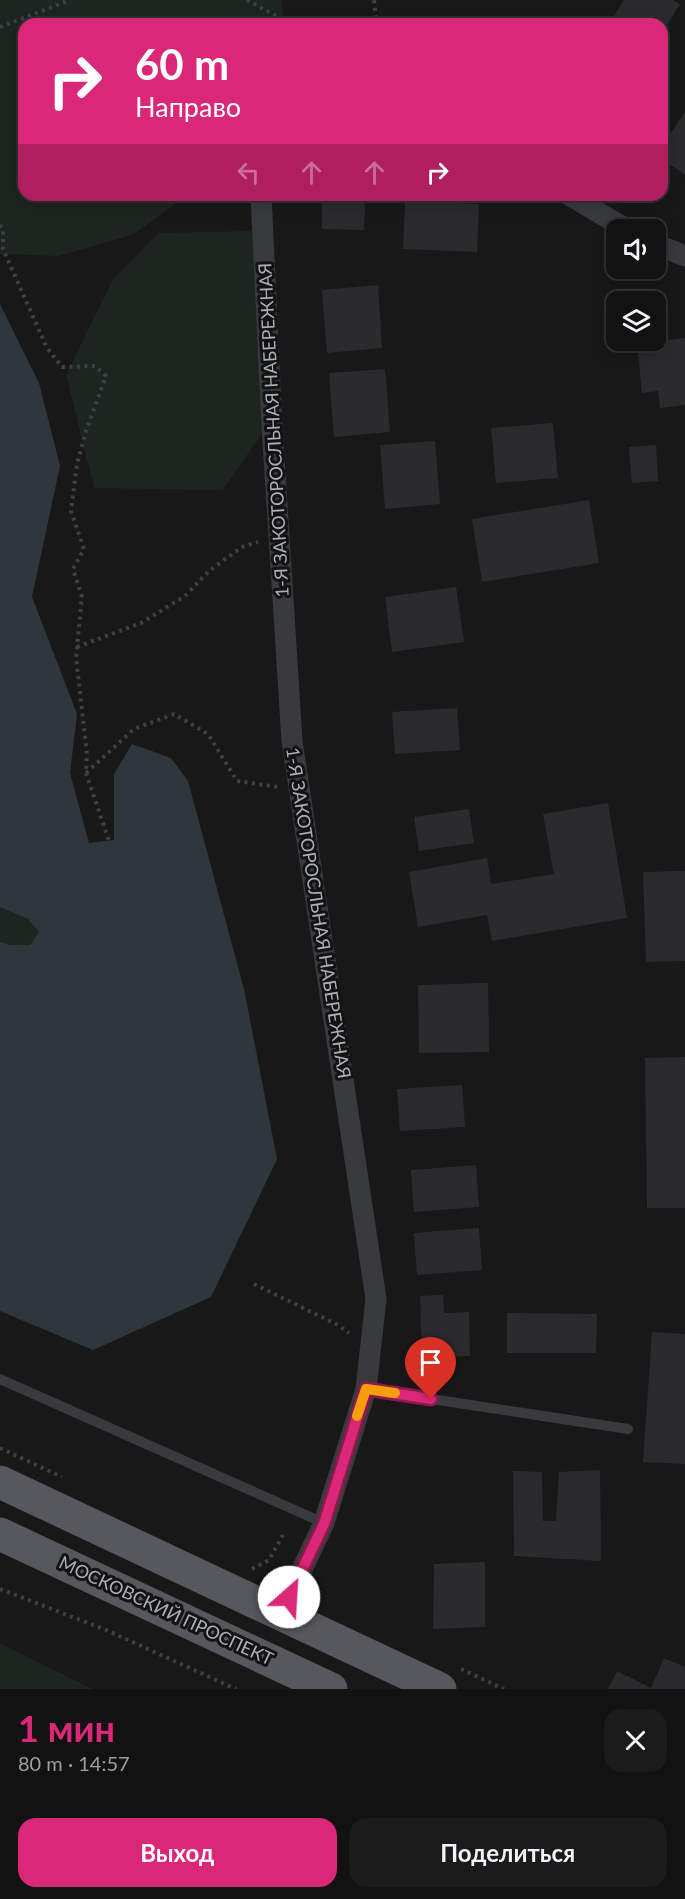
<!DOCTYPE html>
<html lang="ru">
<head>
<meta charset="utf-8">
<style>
  :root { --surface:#121213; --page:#1b1b1c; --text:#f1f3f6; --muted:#9c9ea0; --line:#313233; --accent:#db2777 }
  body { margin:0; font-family:Lato,sans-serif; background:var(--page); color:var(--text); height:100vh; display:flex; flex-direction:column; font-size:22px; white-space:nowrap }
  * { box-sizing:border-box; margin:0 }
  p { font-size:20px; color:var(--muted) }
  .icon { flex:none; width:33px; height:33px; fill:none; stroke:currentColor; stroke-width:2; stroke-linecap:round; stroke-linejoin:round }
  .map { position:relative; height:1689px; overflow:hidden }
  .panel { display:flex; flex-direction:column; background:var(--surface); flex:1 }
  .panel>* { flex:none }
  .hud { position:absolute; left:18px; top:18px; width:650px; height:183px; border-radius:18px; box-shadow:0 3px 15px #0003,0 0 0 2px var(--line); background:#db2777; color:#fff; overflow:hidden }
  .fabs { position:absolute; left:606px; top:219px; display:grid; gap:12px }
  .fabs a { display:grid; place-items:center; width:60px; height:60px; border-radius:12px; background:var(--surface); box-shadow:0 3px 15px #0003,0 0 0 2px var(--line); font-size:30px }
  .pin { position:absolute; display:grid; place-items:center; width:51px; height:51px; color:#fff; margin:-62px -26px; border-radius:50% 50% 50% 0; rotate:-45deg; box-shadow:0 0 6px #0007 }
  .pin .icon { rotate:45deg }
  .me { position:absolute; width:66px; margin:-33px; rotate:26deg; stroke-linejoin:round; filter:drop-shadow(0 0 4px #0008) }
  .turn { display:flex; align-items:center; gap:21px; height:126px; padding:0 18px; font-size:27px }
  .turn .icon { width:78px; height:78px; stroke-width:2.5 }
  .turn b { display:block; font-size:42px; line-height:51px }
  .lanes { display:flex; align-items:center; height:57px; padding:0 18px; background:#0003; justify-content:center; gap:30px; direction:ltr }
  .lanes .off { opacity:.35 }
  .round { display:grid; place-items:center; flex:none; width:63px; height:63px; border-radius:18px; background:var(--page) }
  .overview { display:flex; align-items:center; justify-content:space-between; height:102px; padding:0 18px }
  h1 { font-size:36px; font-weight:700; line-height:45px; color:var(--accent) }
  .primary-button { display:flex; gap:12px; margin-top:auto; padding:12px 18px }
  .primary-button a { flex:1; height:69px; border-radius:18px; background:var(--accent); color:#fff; font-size:24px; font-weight:700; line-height:69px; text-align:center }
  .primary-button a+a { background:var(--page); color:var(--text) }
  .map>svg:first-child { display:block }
</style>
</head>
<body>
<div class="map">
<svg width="685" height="1689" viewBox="0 0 685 1689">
  <rect width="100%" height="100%" fill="#181819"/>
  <path fill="#1e241f" d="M0,0H281L285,24H24V195H188L134,234L59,256L0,254Z
    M253,231L267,426L223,490L94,488L66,375L113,279L158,233Z
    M0,907L28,919L39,932L30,945H11L0,942Z
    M0,1643L93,1689H0Z"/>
  <path fill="#2f373c" d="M0,304L39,383L60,466L32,597L77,714L70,773L89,843L114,840V774L132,744L171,758L188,781L244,989L277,1159L211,1297L93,1350L0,1311V942L11,945H30L39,932L28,919L0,907Z"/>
  <path fill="#2b2b2d" d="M624,0H673L680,4L662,33V24H609Z
    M685,112V175L662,159V146Z
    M322,195H365L364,230L322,229Z
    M405,201L479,204L477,252L403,249Z
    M378,285L382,348L327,353L322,290Z
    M685,338V405L660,408L658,391L642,393L637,343Z
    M385,369L390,432L334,437L329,373Z
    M553,423L558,478L496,483L491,428Z
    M435,441L440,504L385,509L380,445Z
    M656,445L658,481L632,483L629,447Z
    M589,500L599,563L482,582L472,519Z
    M456,587L464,642L392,652L385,597Z
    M457,708L460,750L395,754L392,712Z
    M608,803L627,918L492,941L487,915L418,927L409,872L487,858L491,884L554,874L543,814Z
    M469,809L474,843L419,851L414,817Z
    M685,871V961L646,962L643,872Z
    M488,983L489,1052L419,1053L418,985Z
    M685,1057V1208H647L645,1058Z
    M462,1085L465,1127L400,1131L397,1089Z
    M476,1165L479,1207L414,1212L411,1170Z
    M479,1228L482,1270L417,1275L414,1233Z
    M443,1295L444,1313L469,1312L470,1356L422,1358L420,1296Z
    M507,1313L597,1314L596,1353H507Z
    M652,1332L685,1334V1464L643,1462Z
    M600,1470L601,1561L514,1556L513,1471L542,1472L543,1521H556L559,1472Z
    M485,1562V1627L433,1629L434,1564Z
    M664,1658L685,1667V1689H608L617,1671L651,1688Z"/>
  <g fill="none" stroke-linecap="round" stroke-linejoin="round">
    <path stroke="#3f4145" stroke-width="4" stroke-dasharray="3 4.5" stroke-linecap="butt" d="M247,0L291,24
      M372,24L376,20L374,0
      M0,27L70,0
      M0,225L3,229V249L47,348L62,367L95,366L106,376L86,431L77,464L71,511L84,549L73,569L82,597L76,657L87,754L86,773L134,729L174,714L208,734L237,781L278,787
      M77,647L141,623L185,596L209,571L242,547L258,542
      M86,773L109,841
      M254,1284L338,1325L349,1333
      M0,1448L62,1477
      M252,1569L269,1560L284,1533
      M0,1589L106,1630L236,1689
      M461,1669L504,1689"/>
    <path stroke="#393a3e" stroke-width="10" d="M0,1379L324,1523
      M366,1389L628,1429"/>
    <path stroke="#393a3e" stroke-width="21" d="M261,195L272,426L292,741L376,1299L366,1389L324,1523L281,1614
      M569,195L628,230
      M656,244L685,256"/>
    <path stroke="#56585d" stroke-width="33" d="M0,1482L440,1689
      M0,1534L331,1689"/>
  </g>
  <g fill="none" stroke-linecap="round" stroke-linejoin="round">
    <defs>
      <path id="route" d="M289,1597L324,1524L366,1389L431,1399"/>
    </defs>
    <use href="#route" stroke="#8e194d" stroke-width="15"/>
    <use href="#route" stroke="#db2777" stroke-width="10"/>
    <path stroke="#f59e0b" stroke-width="10" d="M357,1416L366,1389L395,1393"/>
  </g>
  <g text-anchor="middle" stroke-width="6" stroke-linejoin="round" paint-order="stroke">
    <g font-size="18" fill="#acb0b8" stroke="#131314">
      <text transform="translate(274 430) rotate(-93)" y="6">1-Я ЗАКОТОРОСЛЬНАЯ НАБЕРЕЖНАЯ</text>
      <text transform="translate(318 913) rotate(81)" y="6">1-Я ЗАКОТОРОСЛЬНАЯ НАБЕРЕЖНАЯ</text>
      <text transform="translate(166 1611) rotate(25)" y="6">МОСКОВСКИЙ ПРОСПЕКТ</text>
    </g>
  </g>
</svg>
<div class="fabs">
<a><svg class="icon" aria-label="sound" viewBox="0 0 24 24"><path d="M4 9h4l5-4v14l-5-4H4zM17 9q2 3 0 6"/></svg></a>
<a><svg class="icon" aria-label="layers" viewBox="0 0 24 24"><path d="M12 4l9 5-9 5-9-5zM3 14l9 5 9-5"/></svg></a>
</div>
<div class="pin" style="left:431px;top:1399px;background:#d93025"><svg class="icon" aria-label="arrive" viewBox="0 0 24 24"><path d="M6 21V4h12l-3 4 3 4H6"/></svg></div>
<svg class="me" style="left:289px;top:1597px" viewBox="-20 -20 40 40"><circle r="19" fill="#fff"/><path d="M0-13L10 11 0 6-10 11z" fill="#db2777"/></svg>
<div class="hud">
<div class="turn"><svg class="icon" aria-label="right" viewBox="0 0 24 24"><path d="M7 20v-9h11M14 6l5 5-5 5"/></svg><div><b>60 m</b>Направо</div></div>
<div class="lanes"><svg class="icon off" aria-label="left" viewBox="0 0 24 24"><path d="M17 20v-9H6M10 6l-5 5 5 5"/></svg><svg class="icon off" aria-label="ahead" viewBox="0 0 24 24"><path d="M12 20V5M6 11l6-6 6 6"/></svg><svg class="icon off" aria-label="ahead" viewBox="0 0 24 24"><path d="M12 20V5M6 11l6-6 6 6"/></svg><svg class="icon" aria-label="right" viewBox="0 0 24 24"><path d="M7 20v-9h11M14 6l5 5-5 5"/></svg></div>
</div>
</div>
<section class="panel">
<div class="overview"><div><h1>1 мин</h1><p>80 m · 14:57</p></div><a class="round"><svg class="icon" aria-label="close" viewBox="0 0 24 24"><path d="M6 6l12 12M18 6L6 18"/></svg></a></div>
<div class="primary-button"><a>Выход</a><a>Поделиться</a></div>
</section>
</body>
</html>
